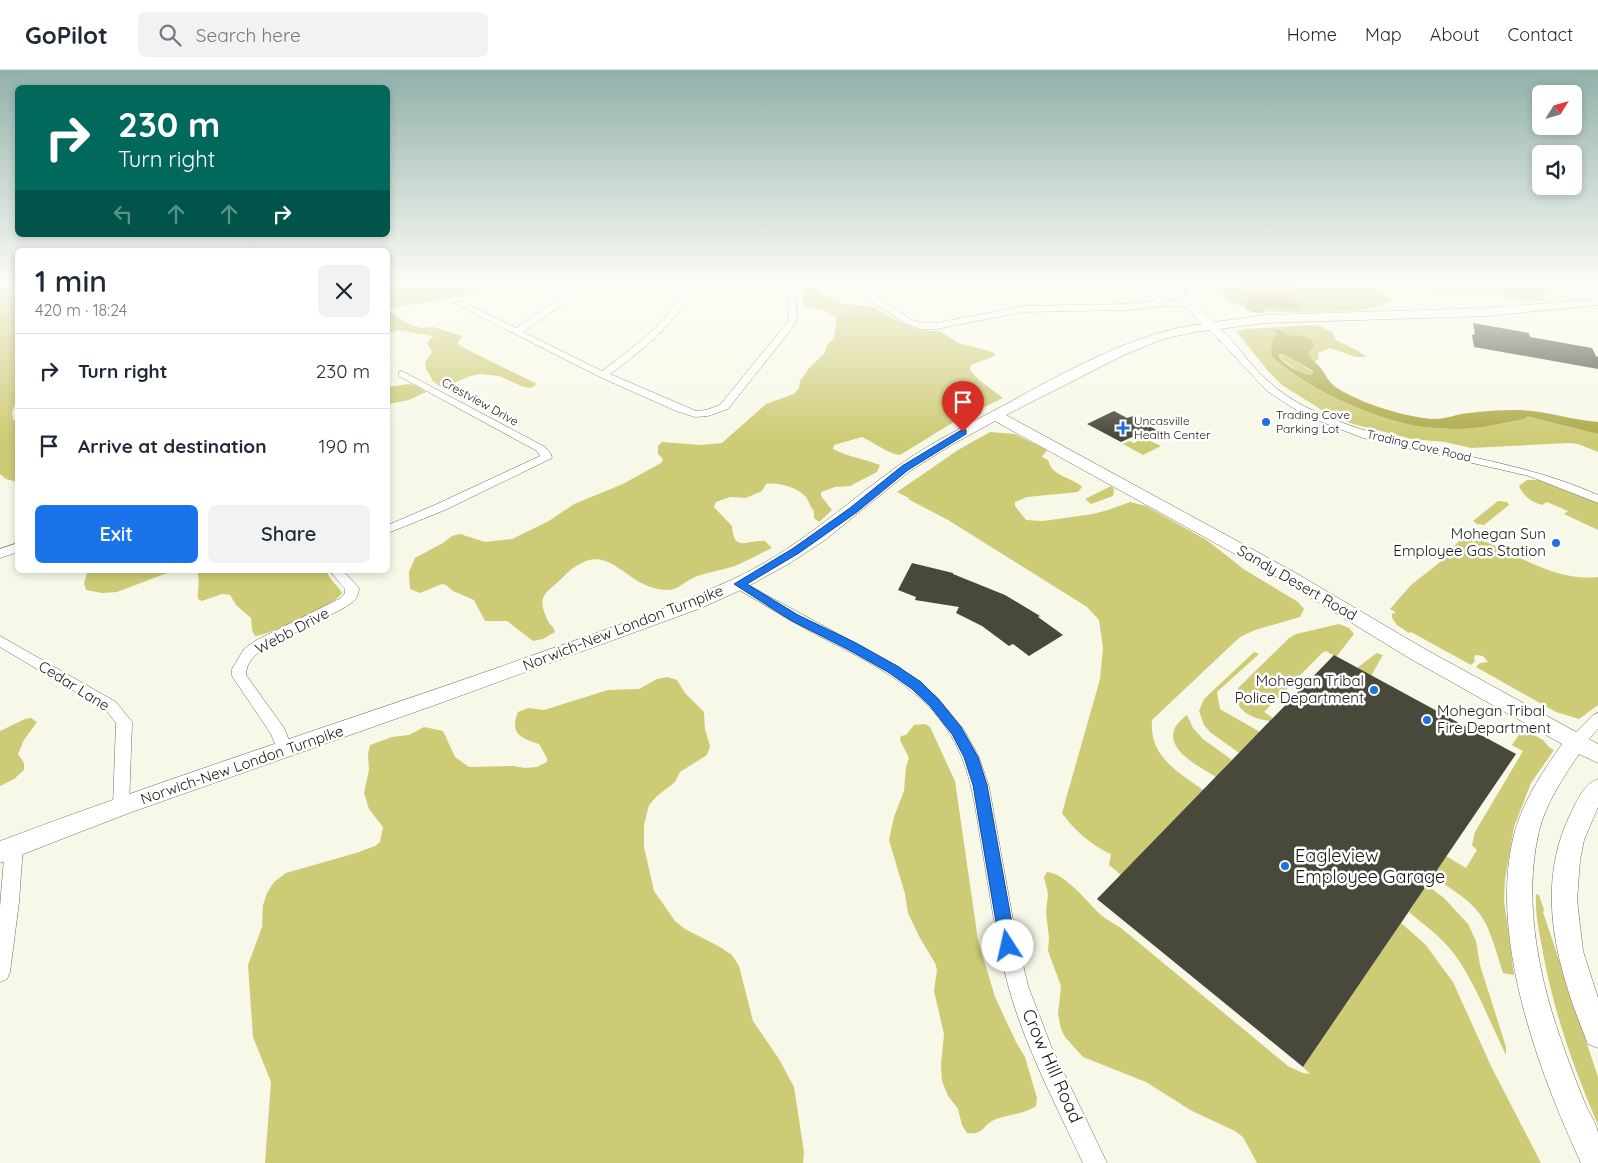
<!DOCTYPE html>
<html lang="en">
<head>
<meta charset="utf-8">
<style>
  :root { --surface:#fff; --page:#f2f2f3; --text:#1f2937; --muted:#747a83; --line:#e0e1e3; --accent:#1a73e8 }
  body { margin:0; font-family:Quicksand,sans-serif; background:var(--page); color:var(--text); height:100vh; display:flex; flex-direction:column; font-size:19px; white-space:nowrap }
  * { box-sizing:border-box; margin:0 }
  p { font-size:16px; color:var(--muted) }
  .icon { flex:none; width:28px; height:28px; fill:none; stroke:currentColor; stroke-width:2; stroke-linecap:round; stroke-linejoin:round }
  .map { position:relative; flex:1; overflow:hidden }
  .details { position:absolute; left:15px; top:178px; width:375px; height:325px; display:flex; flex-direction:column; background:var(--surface); border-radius:8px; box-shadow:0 2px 8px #0003 }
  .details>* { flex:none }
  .guide { position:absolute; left:15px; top:15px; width:375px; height:152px; border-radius:8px; box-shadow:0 2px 8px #0003; background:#00695c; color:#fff; overflow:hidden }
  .needle { width:32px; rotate:53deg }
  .tools { position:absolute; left:1532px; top:15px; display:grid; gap:10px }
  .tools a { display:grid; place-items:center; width:50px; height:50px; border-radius:8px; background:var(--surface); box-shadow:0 2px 8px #0003; font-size:25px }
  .pin { position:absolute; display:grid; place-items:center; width:42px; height:42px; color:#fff; margin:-51px -21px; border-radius:50% 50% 50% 0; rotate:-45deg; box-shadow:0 0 5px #0007 }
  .pin .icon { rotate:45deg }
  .me { position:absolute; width:55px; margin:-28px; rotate:350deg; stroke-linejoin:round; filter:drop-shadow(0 0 4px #0008) }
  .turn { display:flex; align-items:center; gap:18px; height:105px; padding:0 20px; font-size:22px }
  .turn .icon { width:65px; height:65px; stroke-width:2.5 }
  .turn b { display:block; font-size:35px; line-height:42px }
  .lanes { display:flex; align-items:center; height:48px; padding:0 20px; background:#0003; justify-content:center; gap:25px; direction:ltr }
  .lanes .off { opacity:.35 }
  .round { display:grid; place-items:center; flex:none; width:52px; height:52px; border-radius:8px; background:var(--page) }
  .head { display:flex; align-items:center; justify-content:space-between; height:85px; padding:0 20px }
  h1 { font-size:30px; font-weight:600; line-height:38px }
  .button { display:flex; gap:10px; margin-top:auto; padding:10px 20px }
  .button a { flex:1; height:58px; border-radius:8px; background:var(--accent); color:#fff; font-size:20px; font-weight:600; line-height:58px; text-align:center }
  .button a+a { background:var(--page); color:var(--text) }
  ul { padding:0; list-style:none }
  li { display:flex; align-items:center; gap:15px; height:75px; padding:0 20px; border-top:1px solid var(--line) }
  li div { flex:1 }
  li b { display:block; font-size:19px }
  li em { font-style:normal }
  header { display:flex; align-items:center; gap:30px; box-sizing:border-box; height:70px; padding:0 25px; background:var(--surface); border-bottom:1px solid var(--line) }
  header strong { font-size:24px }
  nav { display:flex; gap:28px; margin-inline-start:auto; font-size:18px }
  .search { width:350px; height:45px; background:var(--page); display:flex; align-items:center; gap:12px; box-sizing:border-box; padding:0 18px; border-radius:8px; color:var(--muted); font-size:19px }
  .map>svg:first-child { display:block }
</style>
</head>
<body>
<header>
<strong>GoPilot</strong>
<div class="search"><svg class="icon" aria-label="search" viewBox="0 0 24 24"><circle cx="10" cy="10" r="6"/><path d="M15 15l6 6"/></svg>Search here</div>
<nav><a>Home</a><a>Map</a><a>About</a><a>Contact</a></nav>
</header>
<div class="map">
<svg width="1598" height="1093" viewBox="0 0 1598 1093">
  <rect width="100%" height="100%" fill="#f8f8e9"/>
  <path fill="#cdcb75" d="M0,214H17L18,325L12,343L13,349L17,352V412L6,409L0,404Z
    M388,214H403L411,217L422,218L439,216L465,218L477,214H523L502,216L465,226L390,238L388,240L406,253L421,258L434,257L459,265L462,267L457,273L462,277L537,314L531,318L524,317L499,306L480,304L470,306L445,317L439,316L433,311L426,299L425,292L432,282L427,273L433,266L398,260L388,263Z
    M801,214H816L822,225L840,233L874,237L885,245L916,259L941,262L959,273L992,282L995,284L994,286L971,295L970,300L979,310L1003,328L957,350L900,385C889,384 873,372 862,367L834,375L833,379C848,387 865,389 880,395L877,402L850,416L835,417L821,422V426L832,440L819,452L814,448V441C809,436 809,429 804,425C795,417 777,412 766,414L762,421L746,428L730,427L716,432L714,437L732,456C734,484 748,469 765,471L772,478C760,483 747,491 735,496C722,500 708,502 695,507C685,511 678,520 668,520C620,519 609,459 561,509C546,524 536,525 547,549C549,554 554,557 555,562L543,569L533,571L507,551H485L474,530L453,521L446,515L442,514L420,523L410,519L409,502L415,488L443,473L452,466L460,464L485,472L512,469L549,451L574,434L623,414L661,393L663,389L658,384V376L662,372L700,375L722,373L766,334L794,324L799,318L800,311L810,297L824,284L827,275L834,268C835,265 837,250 836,247L821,239L807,238L802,235L804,220Z
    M1216,214H1240L1249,227L1246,236C1233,237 1226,227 1216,219Z
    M1300,214H1548L1543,216L1556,224L1546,226L1543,231L1527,232L1494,224H1451L1427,220L1378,217L1376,218L1392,230C1376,245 1295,242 1271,242L1263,240V237H1265L1301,239L1294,229Z
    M1313,255L1322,257L1333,263L1336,270L1358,281L1366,287H1356L1330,278L1318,283L1319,289L1314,292L1307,283L1279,265L1272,287C1307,319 1365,344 1411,355C1423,358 1441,358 1453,359C1477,360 1502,353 1525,349L1527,345L1598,364V382L1578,374L1569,373L1471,378L1445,372L1412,369L1353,354L1325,342L1282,315L1268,301L1237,262L1244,259Z
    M1283,284L1313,302V304L1309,305L1299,302L1279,287Z
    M408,314L414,315L426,322L409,330L388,334V317Z
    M990,362L1015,364L1047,380L1042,387L1048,390C1053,408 1071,406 1082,417L1078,422L1027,427L1015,432V436L1026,450L1043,451L1093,444L1108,440L1130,432L1146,436L1208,471L1245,500L1298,532L1304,539L1300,547L1255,560L1240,567L1152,650C1149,687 1177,701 1203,720L1121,805L1109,795L1111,784C1092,776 1074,760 1062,743L1100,609L1103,578L1099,550L1087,537L948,450L908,429L909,428L897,422L958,380Z
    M1144,368L1161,376L1143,385L1123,374L1130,371L1134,373Z
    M1527,410H1541L1598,432V460L1564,444L1568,441L1547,432L1542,435C1532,432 1523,426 1519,416Z
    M1111,416L1114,419L1113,426L1091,434L1085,429Z
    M1498,431L1507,432L1509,435L1484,455L1477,454L1473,451Z
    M1464,469C1482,467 1497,477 1512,484C1538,497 1568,511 1598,507V635L1579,649L1556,642L1476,597L1480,593L1488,592L1483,586L1476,585L1474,587L1475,591L1471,595L1411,562L1409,563L1397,555L1392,548V543L1395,544V542L1390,539L1411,515L1439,493L1460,470Z
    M88,500H175L117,522L102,523L86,520L84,513Z
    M196,500H326C329,510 337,514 342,523C337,534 268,566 255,566L252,560L251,548L236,535L230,525L222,524L202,531L198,529C197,520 201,508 196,500Z
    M1339,554L1349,558L1354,564L1336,587L1326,581L1322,583L1264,642L1273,648L1270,651C1255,649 1238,643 1235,626L1238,618L1289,568L1296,564Z
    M1254,582L1259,584L1217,622L1220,639L1260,662L1239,683L1210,662L1204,655L1199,641L1204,629Z
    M1377,583L1383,585L1371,606L1357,598Z
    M667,607L677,610L685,623L704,642L705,659L710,676L707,685L680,702L675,712L657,726L649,735L644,755V777L654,821L675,851L685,859L720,877L732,885L739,896L753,951L779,989L794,1017L804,1082L803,1093H265L271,1012L253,967L248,895L262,857L263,835L267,823L274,812L286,803L356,783L375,776L380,772L383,757L369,739L364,723L369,700L368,684L370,675L392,667L409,665L424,657L443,661L455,687L469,697L514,696L525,698L537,697L547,692V688L539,674C521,668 509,664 518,642L528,638L544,640L608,620L639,619L657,609Z
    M1187,645L1193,658L1203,669L1232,690L1216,707C1201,697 1167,682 1174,660C1176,654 1182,649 1187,645Z
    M31,648L37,652L24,670L18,684L24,693V700L14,709L0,716V661L25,649Z
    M925,654L930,657L955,711L978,870L995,927L1016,972L1025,987L1037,1028L1036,1036C1023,1045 1008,1044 994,1050C982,1056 984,1065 967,1063L962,1055L958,1039L948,1026L942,1011L941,995L944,964L934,921L937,900L935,893L920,868L908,843L905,824L889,770L894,747L904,721L906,697L909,688L900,670L901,666L906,665L914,655Z
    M1523,659L1543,670L1549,677L1554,680L1531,713L1514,757L1505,809L1504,830L1514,905L1503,903C1498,887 1493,869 1486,854C1476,833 1451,818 1432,807L1446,786L1466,798L1477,780L1472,775L1475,762L1523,681L1512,675Z
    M1047,802C1065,803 1088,833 1101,845C1107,850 1115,854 1121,858L1288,996L1303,1003L1310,1004L1303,997L1401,853L1425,874L1453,912L1491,996L1541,1093H1257L1243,1067L1235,1061L1192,1041L1146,1012L1083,987L1065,967L1061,959L1058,944L1061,916L1048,881L1049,868L1046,842L1048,824L1044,807Z
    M1427,815L1444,828L1468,854L1476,871L1480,895L1506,977V985C1491,955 1472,905 1451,880C1439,865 1423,854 1409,842Z
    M1536,824L1539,825L1544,840L1543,842L1598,1007V1055C1575,1001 1555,946 1544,888C1540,865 1535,847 1536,824Z"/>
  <path fill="#afab4c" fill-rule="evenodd" d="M1240,214H1300V221L1295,225L1294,229L1301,239L1265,237H1263L1264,243L1252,242L1246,239V233L1249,227Z
    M1273,260H1280L1285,265L1302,266L1312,270L1314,277L1308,283C1311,290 1315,292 1320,297C1326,305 1328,312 1337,318C1360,333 1407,348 1435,349C1446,349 1457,344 1469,343C1484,341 1499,340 1515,340C1544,340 1570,350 1598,352V364L1527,346L1525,349C1502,353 1477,360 1453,359C1441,358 1423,358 1411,355C1364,344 1308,319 1272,287L1271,279L1274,266L1279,265ZM1283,284L1313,301V304L1309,305C1297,302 1287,296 1279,287V285Z"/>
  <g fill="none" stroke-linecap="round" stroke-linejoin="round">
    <path stroke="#afab4c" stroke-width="3" d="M1226,214L1235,221L1253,226"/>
  </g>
  <path fill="#48483b" d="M1473,253L1529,263L1530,267L1592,278L1596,286L1598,287V299L1474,277L1472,265L1475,264Z
    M1114,341L1127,348L1133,346L1158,361L1139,370L1132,367L1121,372L1087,354Z
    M912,493L953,503V504L1005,525L1040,546L1038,547L1063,565L1029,586L1013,574L1009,576L982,556L956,543L959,537L915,530L916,527L898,520Z
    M1334,585L1516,684L1303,997L1097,829Z"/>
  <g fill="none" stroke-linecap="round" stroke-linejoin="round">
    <defs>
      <path id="minor" d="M572,214H580L571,228L523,262L602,301C630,280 675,248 686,214H694C683,249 639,283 610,304L696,341L706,340L720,335L786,254L789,248L787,214H795L797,248L793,257L728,339L708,346L695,347L676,341L600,307L454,233L461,231L516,258L565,224Z
        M845,214H855L912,250L922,253H936L1023,236L1126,234L1155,231L1132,214C1146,214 1152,224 1163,229C1173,234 1186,228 1194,234L1190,237L1163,236L1126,240L1023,242L936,259H921L906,254Z
        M1211,253C1225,258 1245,288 1256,299C1272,317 1292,331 1314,341C1405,383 1507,384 1598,425V433L1529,406L1363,368L1304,345L1267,321L1208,258L1207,256Z
        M402,301L545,377L551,384L552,388L445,440L388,463V455L437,434L540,386L537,381L399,306V302Z
        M18,473V482L0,488V479Z
        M329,500H342L359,518C359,530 349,535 340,540L265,578C255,585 246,592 246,605L284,658L293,680L291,684L285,686L279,684L271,664L232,606V599L244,579L255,571L341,528L345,523V519Z
        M739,510L899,597L937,627L964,660L979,687L989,717L1015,861L1028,916L1051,976L1107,1093H1083C1056,1035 1025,977 1008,915C996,870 990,824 982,778C973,725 970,683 933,641C898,603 850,583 806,559C782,546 758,531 734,517L732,514L734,511Z
        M0,566L116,632L132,652L129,736L127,741L121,743L115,741L113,736L116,653L106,640L0,577Z
        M1598,643V659C1590,667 1583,680 1570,676L1568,672L1570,668L1593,645Z
        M14,768L20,771L23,776L19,832L10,902L7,909L0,912V837L5,776L8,771Z"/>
      <path id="major" d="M1186,214H1197C1192,232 1202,241 1214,252L1266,245L1487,238L1598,229V235L1487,246L1266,253L1195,262L1163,269L1124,285L1006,345L1294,502L1423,578L1598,674V693L1579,684C1563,708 1546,733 1539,761C1522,833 1540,914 1565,981C1572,1001 1579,1019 1587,1038C1591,1046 1597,1055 1598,1063C1598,1072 1598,1083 1598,1093H1581C1538,1000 1487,863 1515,761C1524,729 1544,700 1562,674L1409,588L1282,510L995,351L953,374L910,401L825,470L790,493L745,518L701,538L435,635L129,743L0,793V771C165,709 333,655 500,597C576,569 655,545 729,511C794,482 841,437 898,396C930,373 967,355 1001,337C1061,304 1134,262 1202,254C1190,242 1180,231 1186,214Z
        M1598,709V737L1584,770L1580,790L1577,830L1583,881L1598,928V978L1588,974C1558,901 1533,819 1571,743C1577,730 1584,714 1598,709Z"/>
    </defs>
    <use href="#minor" stroke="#717164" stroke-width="1"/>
    <use href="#major" stroke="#717164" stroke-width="1"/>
    <use href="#minor" fill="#fff" fill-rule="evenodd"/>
    <use href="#major" fill="#fff" fill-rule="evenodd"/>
  </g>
  <linearGradient id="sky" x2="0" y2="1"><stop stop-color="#91b0aa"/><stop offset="0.58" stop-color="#fcfcf5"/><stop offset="1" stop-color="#fcfcf5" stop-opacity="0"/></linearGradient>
  <rect width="1598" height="367" fill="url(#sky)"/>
  <path fill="#1a73e8" stroke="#114b97" d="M963,359L966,360V364L908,400L857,442L799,483L747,514L798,545L856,573L897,596L921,612L939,630L961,657L978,687L987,715L1016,876L1013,881L1008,883L1002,881L1000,876L973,715L964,687L952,664L930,636L912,619L888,602L847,579L790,550L734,514L792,479L850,438L902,396Z"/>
  <g fill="#1f72dc" stroke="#fff" stroke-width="2">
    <circle cx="1266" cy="352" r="5"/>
    <path d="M1120.5 350.5h5v5h5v5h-5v5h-5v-5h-5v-5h5z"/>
    <circle cx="1556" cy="473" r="5"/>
    <circle cx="1374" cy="620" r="5"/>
    <circle cx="1427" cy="650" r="5"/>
    <circle cx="1285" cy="796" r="5"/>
  </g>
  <g text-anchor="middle" stroke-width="5" stroke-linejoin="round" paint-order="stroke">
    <g font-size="12" fill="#191914" stroke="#fff">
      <text transform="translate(480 332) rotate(29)" y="4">Crestview Drive</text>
      <text transform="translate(1419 376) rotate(13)" y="4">Trading Cove Road</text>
    </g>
    <g font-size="12" fill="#191914" stroke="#fff" text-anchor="start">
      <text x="1276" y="349">Trading Cove<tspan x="1276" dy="14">Parking Lot</tspan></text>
      <text x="1134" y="355">Uncasville<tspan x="1134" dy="14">Health Center</tspan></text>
    </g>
    <g font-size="15" fill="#191914" stroke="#fff" text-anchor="end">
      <text x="1546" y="469">Mohegan Sun<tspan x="1546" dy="17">Employee Gas Station</tspan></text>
      <text x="1364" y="616">Mohegan Tribal<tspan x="1364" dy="17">Police Department</tspan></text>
      <text x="1437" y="646" text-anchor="start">Mohegan Tribal<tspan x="1437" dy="17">Fire Department</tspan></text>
    </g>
    <g font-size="15" fill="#191914" stroke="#fff">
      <text transform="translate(1297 513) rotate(30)" y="5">Sandy Desert Road</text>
      <text transform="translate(623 558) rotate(-21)" y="5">Norwich-New London Turnpike</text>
      <text transform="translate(292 561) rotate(-28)" y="5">Webb Drive</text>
      <text transform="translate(74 616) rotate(32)" y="5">Cedar Lane</text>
      <text transform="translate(242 695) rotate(-19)" y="5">Norwich-New London Turnpike</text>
    </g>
    <g font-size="18" fill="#191914" stroke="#fff" text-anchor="start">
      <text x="1295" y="792">Eagleview<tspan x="1295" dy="21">Employee Garage</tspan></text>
    </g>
    <g font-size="18" fill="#191914" stroke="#fff">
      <text transform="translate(1052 996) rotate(66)" y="6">Crow Hill Road</text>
    </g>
  </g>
</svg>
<div class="tools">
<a><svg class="needle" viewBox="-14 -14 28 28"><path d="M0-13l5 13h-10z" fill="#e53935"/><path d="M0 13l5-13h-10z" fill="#747a83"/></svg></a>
<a><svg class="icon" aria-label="sound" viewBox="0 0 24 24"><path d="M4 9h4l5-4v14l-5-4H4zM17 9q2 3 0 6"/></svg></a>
</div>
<div class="pin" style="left:963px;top:362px;background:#d93025"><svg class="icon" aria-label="arrive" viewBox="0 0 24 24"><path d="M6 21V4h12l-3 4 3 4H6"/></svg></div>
<svg class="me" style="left:1008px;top:876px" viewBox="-20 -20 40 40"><circle r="19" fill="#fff"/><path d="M0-13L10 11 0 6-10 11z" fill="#1a73e8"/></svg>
<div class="guide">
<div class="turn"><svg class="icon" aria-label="right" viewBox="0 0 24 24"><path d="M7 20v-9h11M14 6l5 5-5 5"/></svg><div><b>230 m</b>Turn right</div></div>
<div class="lanes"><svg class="icon off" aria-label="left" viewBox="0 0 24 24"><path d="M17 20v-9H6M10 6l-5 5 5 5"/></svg><svg class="icon off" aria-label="ahead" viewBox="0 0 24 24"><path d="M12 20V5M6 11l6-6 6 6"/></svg><svg class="icon off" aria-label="ahead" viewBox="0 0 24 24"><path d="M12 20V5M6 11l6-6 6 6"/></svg><svg class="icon" aria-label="right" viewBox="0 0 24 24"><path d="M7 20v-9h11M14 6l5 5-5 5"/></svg></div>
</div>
<section class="details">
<div class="head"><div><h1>1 min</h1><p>420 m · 18:24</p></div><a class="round"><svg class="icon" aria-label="close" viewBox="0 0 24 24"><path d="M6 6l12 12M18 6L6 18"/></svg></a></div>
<ul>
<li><svg class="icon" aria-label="right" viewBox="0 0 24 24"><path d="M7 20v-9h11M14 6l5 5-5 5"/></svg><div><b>Turn right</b></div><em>230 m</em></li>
<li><svg class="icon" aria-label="arrive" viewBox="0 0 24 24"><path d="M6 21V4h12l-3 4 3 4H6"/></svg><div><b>Arrive at destination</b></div><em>190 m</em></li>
</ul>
<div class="button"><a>Exit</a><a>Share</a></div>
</section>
</div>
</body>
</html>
